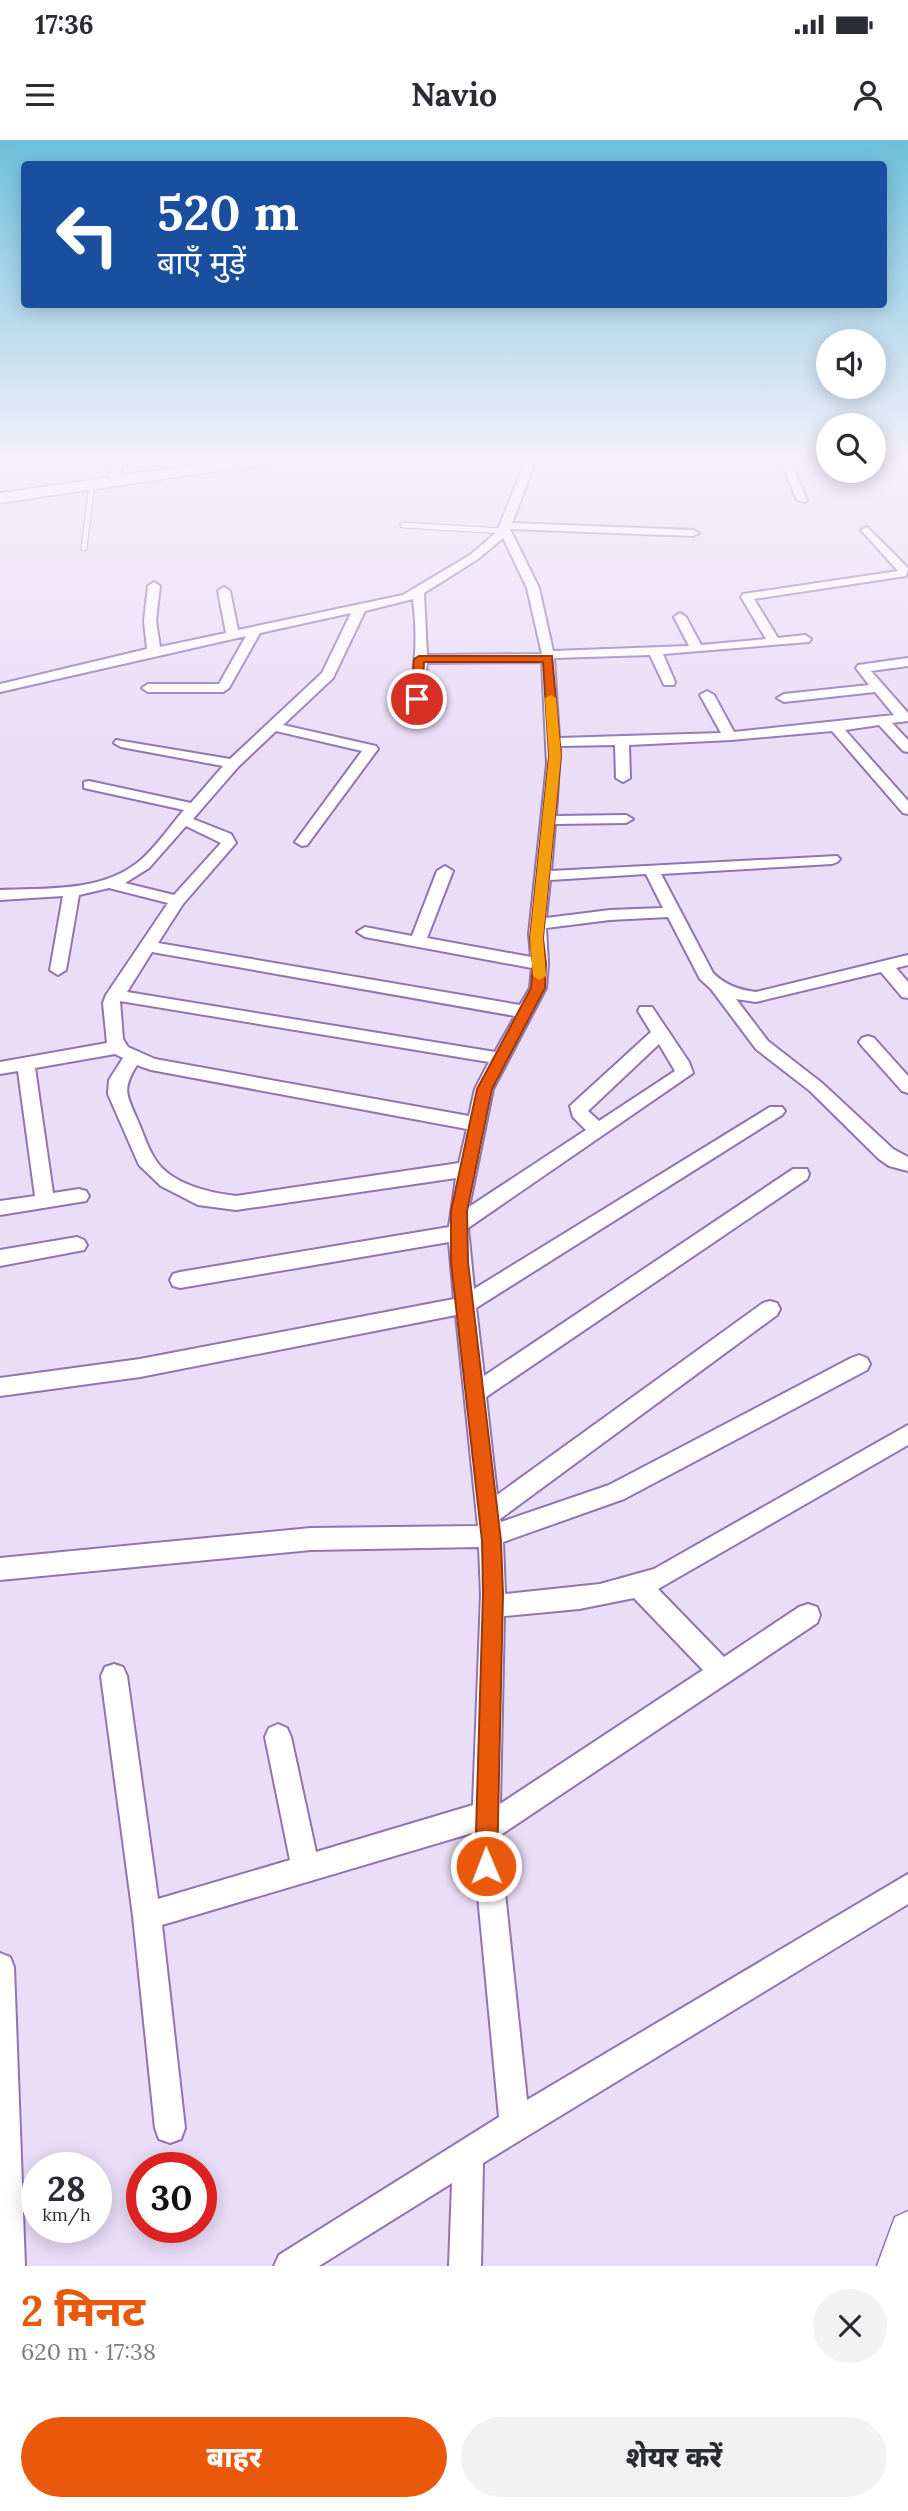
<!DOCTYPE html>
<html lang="hi">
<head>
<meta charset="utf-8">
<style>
  :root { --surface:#fff; --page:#f2f2f3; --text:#2b2b33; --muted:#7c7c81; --accent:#ea580c }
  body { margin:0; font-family:Lora,"Noto Sans Devanagari",serif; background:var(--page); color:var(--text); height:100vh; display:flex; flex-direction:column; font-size:26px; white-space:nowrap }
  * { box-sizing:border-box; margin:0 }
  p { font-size:23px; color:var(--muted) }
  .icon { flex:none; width:38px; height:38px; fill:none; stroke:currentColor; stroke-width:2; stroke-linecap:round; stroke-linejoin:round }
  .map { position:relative; height:2126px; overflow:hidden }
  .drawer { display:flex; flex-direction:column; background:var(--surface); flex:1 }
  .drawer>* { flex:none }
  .guide { position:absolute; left:21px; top:21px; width:866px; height:147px; border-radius:7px; box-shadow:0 4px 18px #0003; background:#1a4fa0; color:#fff; overflow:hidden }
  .fabs { position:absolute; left:816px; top:189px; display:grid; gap:14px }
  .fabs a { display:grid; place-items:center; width:70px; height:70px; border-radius:50%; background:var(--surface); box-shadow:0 4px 18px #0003; font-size:35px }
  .speed { position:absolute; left:21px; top:2012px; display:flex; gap:14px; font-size:35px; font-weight:700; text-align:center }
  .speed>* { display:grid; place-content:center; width:91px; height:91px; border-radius:50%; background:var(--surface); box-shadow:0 4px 18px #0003; line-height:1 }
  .speed small { font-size:18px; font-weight:400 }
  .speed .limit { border:10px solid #d22; background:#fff; color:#111 }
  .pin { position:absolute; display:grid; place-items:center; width:60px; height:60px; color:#fff; margin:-30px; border:4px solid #fff; border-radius:50%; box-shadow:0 2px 7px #0007 }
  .me { position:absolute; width:77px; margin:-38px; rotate:359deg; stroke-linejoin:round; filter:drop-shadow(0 0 5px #0008) }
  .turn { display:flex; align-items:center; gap:24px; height:147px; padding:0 21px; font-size:32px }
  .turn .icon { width:91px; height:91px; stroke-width:2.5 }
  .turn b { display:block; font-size:49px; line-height:60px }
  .round { display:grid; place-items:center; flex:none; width:74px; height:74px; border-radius:37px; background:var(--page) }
  .head { display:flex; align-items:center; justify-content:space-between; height:119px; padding:0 21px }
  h1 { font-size:42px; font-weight:800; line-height:52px; color:var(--accent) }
  .primary-button { display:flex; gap:14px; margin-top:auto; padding:14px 21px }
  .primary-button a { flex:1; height:80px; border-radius:42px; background:var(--accent); color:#fff; font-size:28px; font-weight:800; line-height:80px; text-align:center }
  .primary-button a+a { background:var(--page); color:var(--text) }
  .status { display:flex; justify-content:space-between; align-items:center; height:49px; padding:0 35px; background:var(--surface); direction:ltr }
  .status svg { height:19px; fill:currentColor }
  header { display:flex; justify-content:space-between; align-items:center; height:91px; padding:0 21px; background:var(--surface); font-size:32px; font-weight:800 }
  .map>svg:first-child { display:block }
</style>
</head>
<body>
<div class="status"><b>17:36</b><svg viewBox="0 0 49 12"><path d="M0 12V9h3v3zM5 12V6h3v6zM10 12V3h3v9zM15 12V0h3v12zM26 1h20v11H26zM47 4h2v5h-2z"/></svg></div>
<header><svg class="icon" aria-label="menu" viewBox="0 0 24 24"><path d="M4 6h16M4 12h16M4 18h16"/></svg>Navio<svg class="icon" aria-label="person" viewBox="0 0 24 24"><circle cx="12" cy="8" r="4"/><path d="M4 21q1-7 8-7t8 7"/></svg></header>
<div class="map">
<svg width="908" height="2126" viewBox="0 0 908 2126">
  <rect width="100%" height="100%" fill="#e9ddf7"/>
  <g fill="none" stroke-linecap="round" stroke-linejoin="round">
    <defs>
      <path id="service" d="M403,385L504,391
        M84,408L92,344"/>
      <path id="minor" d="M116,317H126L117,341L112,344L107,341Z
        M527,317H537L512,383L693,390L699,393L693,396L510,389L539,448L553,511L689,506L674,477L680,473L686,477L701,505L766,499L741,457L743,454L898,431L861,390L867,387L908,428L906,436L754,459L778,498L805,495L811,499L809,502L663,514L675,542L674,545H664L650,515L554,518L559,598L721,593L700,555L707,551L714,555L734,592L894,575L875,552L784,562L777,558L784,554L869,545L856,528L858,525L908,518V526L871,531L908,573V581L892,583L908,600V612L903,611L879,585L845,590L908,661V674L903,673L832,591L731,600L629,605L630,638L623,642L616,638L615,605L560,606L556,676L626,675L633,679L626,683L555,684L551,731L837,716L840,719L837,722L832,724L661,734L713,833C725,845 739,850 756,852L908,815V825L896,828L908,842V858L902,857L881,832L756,862L736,859L768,901L822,943L893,1009L908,1017V1031L889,1026L879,1019L810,951L756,909L711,849L700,839L668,777L610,780L546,788L548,824L546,848L493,949L469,1067L586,990L573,977L570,966L651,892L638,871L640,867H652L689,922L693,933L468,1088L474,1149L770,967H782L785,971L782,975L476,1168L484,1236L793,1029H807L809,1034L807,1039L486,1257L497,1355L763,1163L770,1161L777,1163L780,1169L777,1175L500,1379L501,1382L609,1345L851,1218L859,1215L867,1218L870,1224L867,1230L624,1359L503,1402L505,1454L600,1444L654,1429L908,1285V1305L658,1449L724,1517L799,1467L808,1464L817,1467L820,1475L817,1483L499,1696L527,1960L908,1734V1764L483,2023L481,2126H449L452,2043L319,2126H274L279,2115L499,1977L472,1693L162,1785L185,1988L181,1999L170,2003L159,1999L155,1988L133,1776L101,1536L105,1527L114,1524L123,1527L127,1536L158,1759L290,1720L265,1597L269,1588L278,1584L287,1588L291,1597L316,1712L473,1665L481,1454L479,1407L311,1410L0,1440V1418L311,1388L478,1386L456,1175L140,1237L0,1256V1238L140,1219L454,1159L449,1102L180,1148L173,1146L170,1140L173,1134L180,1132L449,1087L456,1038L236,1070L198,1065L161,1046L139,1025L108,954L109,940L123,918L115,914L35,928L53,1053L79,1049L86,1051L89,1056L86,1061L0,1075V1061L35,1056L18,931L0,934V922L107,903L103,863L106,855L168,763L109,748L79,755L66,830L58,835L50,830L63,756L0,760V750C45,748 100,752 137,723C155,709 169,687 184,670L84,648V642L89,641L191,663L223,626L121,607L114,603L116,600L230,619L322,533L351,473L260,493L229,548L223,552H148L142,548L148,544H219L246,496L0,552V544L147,509L144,481L148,446L154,442L160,446L156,481L160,507L226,493L218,451L224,447L230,451L238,490L403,455L470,415L497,392ZM503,398L527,448L542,514L427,515L424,453L478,419ZM413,459C418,499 416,539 402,577L404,580L409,581L416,577L424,549L427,523L542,522L547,624L529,794L531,817L427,798L453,731L445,726L437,731L412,796L365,787L357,792L365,797L532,828L530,848L520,865L158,803L183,764L236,703L231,694L193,679L238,627L276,591L362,611L295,702L302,706L307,705L378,609L376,606L283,585L333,538L365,471ZM186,686L221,703L174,755L125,743L149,728ZM646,734L663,768L610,770L546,778L550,740ZM152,812L515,876L495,912L127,852ZM120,861L489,922L475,949L469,976L155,919L128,907L123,899ZM659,904L675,931L599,981L588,971ZM137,925L151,930L467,989L459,1023L236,1056C210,1053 170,1044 155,1019C147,1007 143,992 137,979C126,954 122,949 137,925ZM634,1458L703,1530L500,1664L504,1476L579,1469Z
        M779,317H789L807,360L806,362L797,360Z
        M868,896L874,898L908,936V953L902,951L862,906L859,902L862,898Z
        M77,1097L84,1100L87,1105L84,1110L0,1126V1110Z
        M0,1813L10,1817L14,1827L25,2126H0Z"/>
      <path id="tertiary" d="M908,2071V2126H877L895,2077Z"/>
      <path id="primary" d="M249,317H288L280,322L0,363V353Z"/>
    </defs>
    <use href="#service" stroke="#9374b1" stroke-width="7"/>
    <use href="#minor" stroke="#9374b1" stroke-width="4"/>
    <use href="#tertiary" stroke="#9374b1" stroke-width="3"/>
    <use href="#primary" stroke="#9374b1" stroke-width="3"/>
    <use href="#service" stroke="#fff" stroke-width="5"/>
    <use href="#minor" fill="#fff" fill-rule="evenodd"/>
    <use href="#tertiary" fill="#fff" fill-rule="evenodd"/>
    <use href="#primary" fill="#fff" fill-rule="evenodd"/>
  </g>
  <linearGradient id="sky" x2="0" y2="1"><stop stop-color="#6dc0db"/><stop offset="0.52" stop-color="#f5f0fb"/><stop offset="1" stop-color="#f5f0fb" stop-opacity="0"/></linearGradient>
  <rect width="908" height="614" fill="url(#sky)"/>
  <path fill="#ea580c" stroke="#983908" stroke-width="2" d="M419,516H552L561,616L543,798L546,824L545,848L492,949L467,1071L468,1122L501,1401L503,1454L497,1726L494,1734L486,1738L478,1734L475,1726L483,1454L482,1401L451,1122V1071L477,949L531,848L533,824L530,798L549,616L543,522H424L422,559L417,563L411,559L414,519Z"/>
  <path fill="#f59e0b" d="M551,555L556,558L561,616L543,798L546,836L539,840L533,836L530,798L549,616L545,558Z"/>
</svg>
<div class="fabs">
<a><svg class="icon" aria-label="sound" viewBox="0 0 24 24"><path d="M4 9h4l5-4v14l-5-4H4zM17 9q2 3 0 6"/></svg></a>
<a><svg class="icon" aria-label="search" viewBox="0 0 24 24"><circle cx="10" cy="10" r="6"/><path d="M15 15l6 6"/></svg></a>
</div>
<div class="speed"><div>28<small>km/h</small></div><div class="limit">30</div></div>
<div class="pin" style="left:417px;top:559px;background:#d93025"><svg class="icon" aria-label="arrive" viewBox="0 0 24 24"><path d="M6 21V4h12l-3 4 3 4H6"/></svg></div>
<svg class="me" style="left:486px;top:1726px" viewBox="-20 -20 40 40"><circle r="17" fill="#ea580c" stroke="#fff" stroke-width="3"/><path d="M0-11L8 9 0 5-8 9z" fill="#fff"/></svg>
<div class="guide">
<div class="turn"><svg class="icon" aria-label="left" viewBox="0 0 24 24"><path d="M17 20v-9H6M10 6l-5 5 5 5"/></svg><div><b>520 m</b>बाएँ मुड़ें</div></div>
</div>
</div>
<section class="drawer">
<div class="head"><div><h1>2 मिनट</h1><p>620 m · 17:38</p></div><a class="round"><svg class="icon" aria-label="close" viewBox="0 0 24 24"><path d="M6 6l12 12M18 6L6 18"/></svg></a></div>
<div class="primary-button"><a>बाहर</a><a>शेयर करें</a></div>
</section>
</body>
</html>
